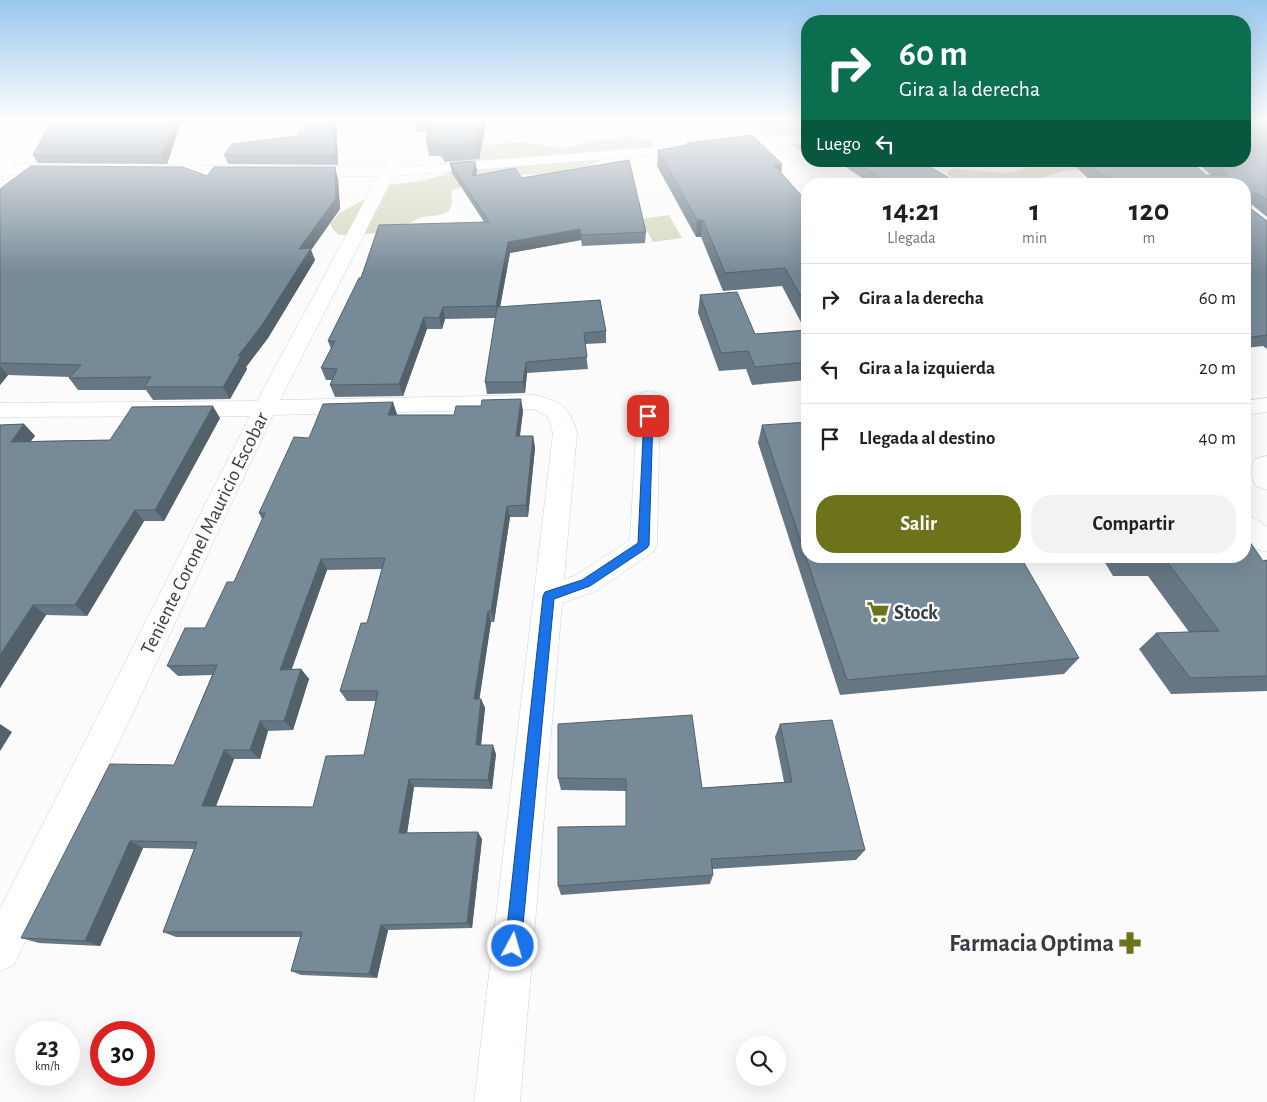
<!DOCTYPE html>
<html lang="es">
<head>
<meta charset="utf-8">
<style>
  :root { --surface:#fff; --page:#f2f2f2; --text:#202124; --muted:#757577; --line:#e0e0e0; --accent:#6d731b }
  body { margin:0; font-family:"Alegreya Sans",sans-serif; background:var(--page); color:var(--text); height:100vh; display:flex; flex-direction:column; font-size:19px; white-space:nowrap }
  * { box-sizing:border-box; margin:0 }
  p { font-size:16px; color:var(--muted) }
  .icon { flex:none; width:28px; height:28px; fill:none; stroke:currentColor; stroke-width:2; stroke-linecap:round; stroke-linejoin:round }
  .map { position:relative; flex:1; overflow:hidden }
  .side { position:absolute; left:801px; top:178px; width:450px; height:385px; display:flex; flex-direction:column; background:var(--surface); border-radius:20px; box-shadow:0 5px 20px #0002 }
  .side>* { flex:none }
  .banner { position:absolute; left:801px; top:15px; width:450px; height:152px; border-radius:20px; box-shadow:0 5px 20px #0002; background:#0b6e4f; color:#fff; overflow:hidden }
  .controls { position:absolute; left:736px; top:1036px; display:grid; gap:10px }
  .controls a { display:grid; place-items:center; width:50px; height:50px; border-radius:50%; background:var(--surface); box-shadow:0 5px 20px #0002; font-size:25px }
  .speed { position:absolute; left:15px; top:1021px; display:flex; gap:10px; font-size:25px; font-weight:700; text-align:center }
  .speed>* { display:grid; place-content:center; width:65px; height:65px; border-radius:50%; background:var(--surface); box-shadow:0 5px 20px #0002; line-height:1 }
  .speed small { font-size:12px; font-weight:400 }
  .speed .limit { border:8px solid #d22; background:#fff; color:#111 }
  .pin { position:absolute; display:grid; place-items:center; width:42px; height:42px; color:#fff; margin:-21px; border-radius:10px; box-shadow:0 2px 8px #0006 }
  .me { position:absolute; width:55px; margin:-28px; rotate:6deg; stroke-linejoin:round; filter:drop-shadow(0 0 4px #0008) }
  .turn { display:flex; align-items:center; gap:18px; height:105px; padding:0 15px; font-size:22px }
  .turn .icon { width:65px; height:65px; stroke-width:2.5 }
  .turn b { display:block; font-size:35px; line-height:42px }
  .then { display:flex; align-items:center; height:48px; padding:0 15px; background:#0003; gap:10px; font-size:19px }
  .eta { display:flex; justify-content:space-evenly; align-items:center; height:85px; text-align:center }
  .eta b { font-size:30px; font-weight:700; line-height:35px }
  .button { display:flex; gap:10px; margin-top:auto; padding:10px 15px }
  .button a { flex:1; height:58px; border-radius:20px; background:var(--accent); color:#fff; font-size:20px; font-weight:700; line-height:58px; text-align:center }
  .button a+a { background:var(--page); color:var(--text) }
  ul { padding:0; list-style:none }
  li { display:flex; align-items:center; gap:15px; height:70px; padding:0 15px; border-top:1px solid var(--line) }
  li div { flex:1 }
  li b { display:block; font-size:19px }
  li em { font-style:normal }
  .map>svg:first-child { display:block }
</style>
</head>
<body>
<div class="map">
<svg width="1267" height="1102" viewBox="0 0 1267 1102">
  <rect width="100%" height="100%" fill="#fbfbfb"/>
  <path fill="#d3d7bd" d="M747,119H784L807,122V152L798,150L783,137L758,129Z
    M631,137L652,140L654,146L652,150L603,159L593,165L556,173L505,176L472,183L451,191L452,203L449,211L440,215L421,217L400,228L381,233L339,235L331,227V223L339,213L374,195L388,185L420,181L444,175L454,168L470,150L483,145L523,142L562,148L607,139Z
    M1078,161L1084,169C1067,170 1055,172 1040,180V184H1006L1007,182C990,173 990,182 977,184C971,185 964,184 957,184L947,173L948,170L955,169L1006,173L1020,171L1035,164Z
    M669,215L682,238L653,242L641,219Z"/>
  <g fill="none" stroke-linecap="round" stroke-linejoin="round">
    <defs>
      <path id="minor" d="M30,119H44L12,165H63L68,167L71,170L68,173L6,175L0,177V161Z
        M371,119H385L403,167L747,140L723,119H739L763,138L808,135V143L773,146L819,184H808V188L805,187L756,147L395,176L391,181L280,400L535,395C560,401 570,407 577,433L564,579L576,575L630,540L638,398L641,393L649,391L657,393L660,398L657,545L653,552L596,591L562,603L520,1102H474L553,433L548,417L534,409L273,415L14,965L0,971V909L250,416L0,417V403L257,401L378,176H299L294,174L291,171L294,168L299,166L386,167L388,165Z
        M156,165L248,166L253,168L256,171L253,174L248,176L151,173L148,170L151,167Z
        M1267,398V412L1245,415V401Z
        M1267,456V490L1256,486C1251,478 1250,468 1255,459Z
        M1245,515L1254,518L1267,527V552L1257,549L1245,540Z"/>
    </defs>
    <use href="#minor" stroke="#c1d5e5" stroke-width="1"/>
    <use href="#minor" fill="#fff" fill-rule="evenodd"/>
  </g>
  <path fill="#667783" fill-rule="evenodd" d="M53,119H181L180,125L167,164L38,163L33,155Z
    M336,119L338,165L228,164L224,155L298,136L305,132Z
    M414,119H487L479,159L445,162L441,156H429L426,140L429,131L417,132Z
    M1267,119V217L1251,204V209L1267,221V349L1263,346L1245,348V184H1094L1070,161H1190L1206,175H1211L1195,161H1245Z
    M687,143L782,164L781,173L808,203V380L752,385L746,369L719,371L698,313L700,295L755,334L805,330L782,286L723,291L701,237H696L657,166L658,150L687,145Z
    M475,161L477,171L476,175L522,178L646,232L645,243L582,246L581,240L510,253L500,307L606,331V343L585,344L588,369L527,373L525,393L487,394L485,382L496,318L445,319L442,329H427L403,396L335,397L330,385L332,380H326L321,368L331,349L328,341L361,278L484,222L452,173L450,163Z
    M837,161H920L959,184H871Z
    M207,176L338,179L340,209L311,250L315,260L268,338L246,367L247,369L230,399L153,400L146,390H78L69,378L70,377L8,375L0,385V189Z
    M523,411L520,436H533L535,448L528,517H510L494,622H491L479,699H481L485,708L481,745L496,754L492,789L414,787L407,833L482,839L472,928L388,930L377,978L301,975L291,971L301,937H176L163,932L194,849L143,848L100,946L39,943L21,938L174,765L212,675L178,676L167,666L205,628L234,582L262,519L259,513L309,438L397,414L396,415H454ZM382,569L367,623L340,691L347,701H376L364,755L313,807L216,806L234,759H260L268,731L293,730L309,679L301,669H291L327,570Z
    M220,418L164,521H144L87,616L46,615L0,688V425L24,424L35,436L31,441L110,440Z
    M762,425L1079,658L1064,674L840,695L758,443Z
    M1101,556H1245L1263,561L1267,560V691L1171,694L1139,649L1156,633L1189,632L1148,576H1113Z
    M558,724L702,788L784,782L775,737L780,724L865,850L856,860L713,869V875L710,884L561,895L558,886L626,826V791L561,790L558,778Z"/>
  <path fill="#53616a" d="M176,119H181L180,125L167,164L162,155Z
    M334,119H336L338,165L335,155Z
    M481,119H487L479,159L476,143Z
    M475,161L477,171L474,186L472,176Z
    M782,164L780,180L774,165Z
    M335,167L338,179L340,209L311,250L315,260L268,338L246,367L247,369L230,399L223,387L238,356L299,249Z
    M697,220H703L701,237H696Z
    M580,229L581,240L510,253L498,318L496,306L508,242Z
    M443,307L445,319L442,329L439,318Z
    M424,317L427,329L403,396L399,384Z
    M526,362L527,373L525,393L523,382Z
    M0,366L8,375L0,385Z
    M521,399L523,411L518,448L516,436Z
    M393,402L397,414L392,427L388,415Z
    M213,406L220,418L164,521L155,510Z
    M24,424L35,436L21,453L11,442Z
    M533,436L535,448L528,517L526,505Z
    M507,506L510,517L494,622L491,611Z
    M135,510L144,521L87,616L75,605Z
    M321,559L327,570L288,680L280,670Z
    M33,605L46,615L0,688V655Z
    M488,611L491,622L478,709L474,699Z
    M301,669L309,679L293,730L284,721Z
    M481,699L485,708L480,754L476,745Z
    M260,721L268,731L260,759L250,750Z
    M0,724L12,732L0,751Z
    M493,745L496,754L492,789L488,780Z
    M224,750L234,759L213,814L202,806Z
    M409,779L414,787L406,840L399,833Z
    M478,832L482,839L472,928L467,923Z
    M130,841L143,848L100,946L85,941Z
    M381,925L388,930L377,978L369,974Z"/>
  <path fill="#778a98" stroke="#53616a" fill-rule="evenodd" d="M53,119H176L162,155H33Z
    M306,119H334L335,155H224L232,144L298,136L299,132H305Z
    M433,119H481L476,143L442,146L438,139L426,140Z
    M1245,119H1267V200L1259,194L1251,193V209L1267,221V335L1245,338V184H1118L1108,176H1102L1086,161H1190L1206,175H1227V172L1213,161H1245Z
    M752,135L782,164L774,165L808,203V309L785,268L725,273L703,220H697L658,150L688,145L687,143Z
    M629,160L646,232L581,235L580,229L508,242L496,306L443,307L439,318L424,317L399,384L330,385L337,369L321,368L335,341H328L359,278H361L379,225L489,222L450,163L475,161L472,176L515,168L522,178Z
    M855,161H920L959,184H890Z
    M31,166L183,167L207,176L214,167H335L336,198L299,249L311,248L262,325L238,356H241L223,387H144L151,377L69,378L81,365L0,363V189Z
    M737,292L755,334L808,330V362L755,367L748,351L721,353L700,295Z
    M600,300L606,331L584,333L587,357L526,362L523,382H485L497,307Z
    M521,399L516,436H533L526,505L507,506L491,611H488L474,699H481L476,745H493L488,780L409,779L399,833L478,832L467,923L381,925L369,974L291,971L302,932H163L197,842L130,841L85,941L21,938L110,764L174,765L217,665L167,666L185,628H205L227,582H234L265,513H259L294,437L309,438L323,404L393,402L388,415H454L456,406H481L482,400ZM385,558L367,623H361L340,691H378L364,755L326,756L313,807L202,806L224,750H250L260,721H284L301,669L280,670L321,559Z
    M213,406L155,510H135L75,605H33L0,655V425L24,424L11,442L110,440L132,407Z
    M808,422V556H1020L1079,658L847,680L762,425Z
    M1245,535L1263,561L1267,560V676L1190,678L1156,633L1219,631L1165,559H1128L1126,556H1245Z
    M692,715L702,788L792,782L780,724L832,720L865,850L711,859L713,875L558,886V827L626,826V779L558,778V724Z"/>
  <linearGradient id="sky" x2="0" y2="1"><stop stop-color="#9ac7ee"/><stop offset="0.44" stop-color="#fdfdfd"/><stop offset="1" stop-color="#fdfdfd" stop-opacity="0"/></linearGradient>
  <rect width="1267" height="273" fill="url(#sky)"/>
  <path fill="#1a73e8" stroke="#114b97" d="M648,413L653,416L649,545L647,548L590,586L554,599L521,946L519,952L513,955L507,952L505,946L543,596L545,592L582,580L638,543L644,416Z"/>
  <defs>
    <symbol id="supermarket-bare" viewBox="-9 -9 18 18"><path d="M-6-5.5h2.5l.6 2H6L4.5 2H-2.5L-4.4-4H-6ZM-1.5 3.2a1.3 1.3 0 1 0 .1 0ZM3 3.2a1.3 1.3 0 1 0 .1 0Z" fill="#6d731b" stroke="#fbfbfb" stroke-width="2.5" paint-order="stroke"/></symbol>
    <symbol id="pharmacy-bare" viewBox="-9 -9 18 18"><path d="M-2-6h4v4h4v4h-4v4h-4v-4h-4v-4h4Z" fill="#6d731b" stroke="#fbfbfb" stroke-width="2.5" paint-order="stroke"/></symbol>
  </defs>
  <g fill-rule="evenodd">
    <use href="#supermarket-bare" x="862" y="596" width="32" height="32"/>
    <use href="#pharmacy-bare" x="1114" y="927" width="32" height="32"/>
  </g>
  <g text-anchor="middle" stroke-width="4.5" stroke-linejoin="round" paint-order="stroke">
    <g font-size="20" fill="#353d43" stroke="#fbfbfb">
      <text transform="translate(204 533) rotate(-64)" y="7">Teniente Coronel Mauricio Escobar</text>
    </g>
    <g font-size="20" font-weight="bold" fill="#353d43" stroke="#fbfbfb" text-anchor="start">
      <text x="894" y="619">Stock</text>
    </g>
    <g font-size="24" font-weight="bold" fill="#353d43" stroke="#fbfbfb" text-anchor="end">
      <text x="1114" y="951">Farmacia Optima</text>
    </g>
  </g>
</svg>
<div class="controls">
<a><svg class="icon" aria-label="search" viewBox="0 0 24 24"><circle cx="10" cy="10" r="6"/><path d="M15 15l6 6"/></svg></a>
</div>
<div class="speed"><div>23<small>km/h</small></div><div class="limit">30</div></div>
<div class="pin" style="left:648px;top:416px;background:#d93025"><svg class="icon" aria-label="arrive" viewBox="0 0 24 24"><path d="M6 21V4h12l-3 4 3 4H6"/></svg></div>
<svg class="me" style="left:513px;top:946px" viewBox="-20 -20 40 40"><circle r="17" fill="#1a73e8" stroke="#fff" stroke-width="3"/><path d="M0-11L8 9 0 5-8 9z" fill="#fff"/></svg>
<div class="banner">
<div class="turn"><svg class="icon" aria-label="right" viewBox="0 0 24 24"><path d="M7 20v-9h11M14 6l5 5-5 5"/></svg><div><b>60 m</b>Gira a la derecha</div></div>
<div class="then">Luego<svg class="icon" aria-label="left" viewBox="0 0 24 24"><path d="M17 20v-9H6M10 6l-5 5 5 5"/></svg></div>
</div>
<section class="side">
<div class="eta">
<div><b>14:21</b><p>Llegada</p></div>
<div><b>1</b><p>min</p></div>
<div><b>120</b><p>m</p></div>
</div>
<ul>
<li><svg class="icon" aria-label="right" viewBox="0 0 24 24"><path d="M7 20v-9h11M14 6l5 5-5 5"/></svg><div><b>Gira a la derecha</b></div><em>60 m</em></li>
<li><svg class="icon" aria-label="left" viewBox="0 0 24 24"><path d="M17 20v-9H6M10 6l-5 5 5 5"/></svg><div><b>Gira a la izquierda</b></div><em>20 m</em></li>
<li><svg class="icon" aria-label="arrive" viewBox="0 0 24 24"><path d="M6 21V4h12l-3 4 3 4H6"/></svg><div><b>Llegada al destino</b></div><em>40 m</em></li>
</ul>
<div class="button"><a>Salir</a><a>Compartir</a></div>
</section>
</div>
</body>
</html>
